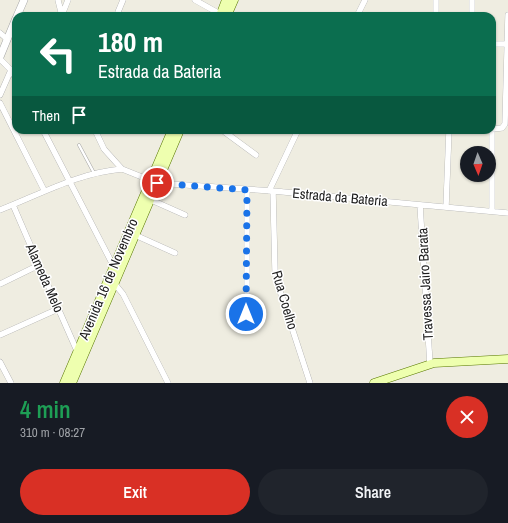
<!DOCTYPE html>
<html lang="en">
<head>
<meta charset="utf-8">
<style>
  :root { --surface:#171b24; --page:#20242c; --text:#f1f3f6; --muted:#9ea1a6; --accent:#d93025 }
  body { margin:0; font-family:"Archivo Narrow",sans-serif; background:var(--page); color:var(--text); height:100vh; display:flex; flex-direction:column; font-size:15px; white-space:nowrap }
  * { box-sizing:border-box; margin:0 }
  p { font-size:13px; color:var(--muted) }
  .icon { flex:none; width:22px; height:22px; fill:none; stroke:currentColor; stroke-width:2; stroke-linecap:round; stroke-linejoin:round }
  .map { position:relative; height:383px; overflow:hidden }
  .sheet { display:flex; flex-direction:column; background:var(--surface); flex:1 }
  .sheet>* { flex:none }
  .hud { position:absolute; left:12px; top:12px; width:484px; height:122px; border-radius:12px; box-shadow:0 1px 3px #0004; background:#0b6e4f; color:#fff; overflow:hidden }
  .needle { width:26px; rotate:178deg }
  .tools { position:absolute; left:460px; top:146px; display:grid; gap:8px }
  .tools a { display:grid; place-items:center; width:36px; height:36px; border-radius:50%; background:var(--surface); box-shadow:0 1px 3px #0004; font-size:20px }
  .pin { position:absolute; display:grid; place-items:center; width:34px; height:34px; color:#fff; margin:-17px; border:2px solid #fff; border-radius:50%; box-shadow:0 1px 4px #0007 }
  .me { position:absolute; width:44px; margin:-22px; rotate:0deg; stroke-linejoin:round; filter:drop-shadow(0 0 3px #0008) }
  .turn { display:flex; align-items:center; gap:14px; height:84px; padding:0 20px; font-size:18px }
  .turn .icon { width:52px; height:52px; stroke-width:2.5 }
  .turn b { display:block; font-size:28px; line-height:34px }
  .then { display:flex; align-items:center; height:38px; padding:0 20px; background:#0003; gap:8px; font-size:15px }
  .round { display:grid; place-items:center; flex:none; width:42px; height:42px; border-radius:21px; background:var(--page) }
  .overview { display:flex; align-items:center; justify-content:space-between; height:68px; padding:0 20px }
  h1 { font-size:24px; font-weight:600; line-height:30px; color:#1e9e55 }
  .primary-button { display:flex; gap:8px; margin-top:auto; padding:8px 20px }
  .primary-button a { flex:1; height:46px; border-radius:24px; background:var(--accent); color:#fff; font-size:16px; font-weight:600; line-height:46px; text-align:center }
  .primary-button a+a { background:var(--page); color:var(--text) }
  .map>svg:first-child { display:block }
</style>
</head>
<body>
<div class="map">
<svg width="508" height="383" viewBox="0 0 508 383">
  <rect width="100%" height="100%" fill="#efede1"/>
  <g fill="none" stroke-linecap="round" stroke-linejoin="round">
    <defs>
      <path id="service" d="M79,145L94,173"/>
      <path id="minor" d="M58,0L62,16
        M195,0L220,14
        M436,0V16
        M118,12L123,0
        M62,15L68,0
        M357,16L365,0
        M472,16V0
        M0,33L7,39
        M492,44H507
        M0,59L11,70L16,79
        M0,95L11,70
        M0,103L44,190
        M492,129L502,128L505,124L508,15
        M43,130L114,267
        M95,130L104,149L122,169L157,183L273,191L508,213
        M222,130L256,155
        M269,191L298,130
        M273,191L275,271L277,282L310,383
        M149,199L185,215
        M13,205L39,265L77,351
        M420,205L430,364
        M446,207L449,130
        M0,210C41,194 78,173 122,169
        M492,211V130
        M135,235L175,253
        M113,282L123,294L168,383
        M0,284L39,265
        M247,313V190
        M0,335L58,309
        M0,362L11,383"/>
      <path id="tertiary" d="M17,16L24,0
        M0,57L16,18"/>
      <path id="secondary" d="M220,16L226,0
        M227,16L234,0
        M64,383L172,130
        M72,383L180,130
        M374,383L434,363L508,359"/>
    </defs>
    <use href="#service" stroke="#a4a4a4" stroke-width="3.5"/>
    <use href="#minor" stroke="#a4a4a4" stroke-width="6"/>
    <use href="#tertiary" stroke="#a4a4a4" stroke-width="8"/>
    <use href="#secondary" stroke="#577700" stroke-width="9"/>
    <use href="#service" stroke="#fff" stroke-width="2.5"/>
    <use href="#minor" stroke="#fff" stroke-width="5.5"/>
    <use href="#tertiary" stroke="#fff" stroke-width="7"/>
    <use href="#secondary" stroke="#eeffaf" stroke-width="8"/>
  </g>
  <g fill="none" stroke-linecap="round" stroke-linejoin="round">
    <path stroke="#1a73e8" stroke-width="7" stroke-dasharray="0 12.6" d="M157,183L247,190L246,314"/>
  </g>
  <g text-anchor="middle" stroke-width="3" stroke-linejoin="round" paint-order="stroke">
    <g font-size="14" fill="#1d1d1d" stroke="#fff">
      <text transform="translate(340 197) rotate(5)" y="5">Estrada da Bateria</text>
      <text transform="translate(45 278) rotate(66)" y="5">Alameda Melo</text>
      <text transform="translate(108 279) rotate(-67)" y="5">Avenida 16 de Novembro</text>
      <text transform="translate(425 284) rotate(-93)" y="5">Travessa Jairo Barata</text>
      <text transform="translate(285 300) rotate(74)" y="5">Rua Coelho</text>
    </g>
  </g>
</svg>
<div class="tools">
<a><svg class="needle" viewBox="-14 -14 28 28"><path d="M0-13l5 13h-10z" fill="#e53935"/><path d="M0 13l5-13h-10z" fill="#9ea1a6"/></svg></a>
</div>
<div class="pin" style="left:157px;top:183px;background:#d93025"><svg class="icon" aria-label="arrive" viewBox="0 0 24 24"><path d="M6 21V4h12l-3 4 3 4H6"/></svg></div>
<svg class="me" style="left:246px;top:314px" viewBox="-20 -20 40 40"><circle r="17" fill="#1a73e8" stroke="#fff" stroke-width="3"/><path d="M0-11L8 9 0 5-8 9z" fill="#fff"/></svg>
<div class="hud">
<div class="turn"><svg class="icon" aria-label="left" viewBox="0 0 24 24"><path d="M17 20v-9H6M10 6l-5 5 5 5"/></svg><div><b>180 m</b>Estrada da Bateria</div></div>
<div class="then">Then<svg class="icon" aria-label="arrive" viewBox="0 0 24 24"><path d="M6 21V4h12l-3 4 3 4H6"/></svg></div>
</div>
</div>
<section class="sheet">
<div class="overview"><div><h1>4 min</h1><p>310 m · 08:27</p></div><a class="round" style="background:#d93025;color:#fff"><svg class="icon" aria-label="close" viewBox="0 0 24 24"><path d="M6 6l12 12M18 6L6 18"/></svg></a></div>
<div class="primary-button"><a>Exit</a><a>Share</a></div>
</section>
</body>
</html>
